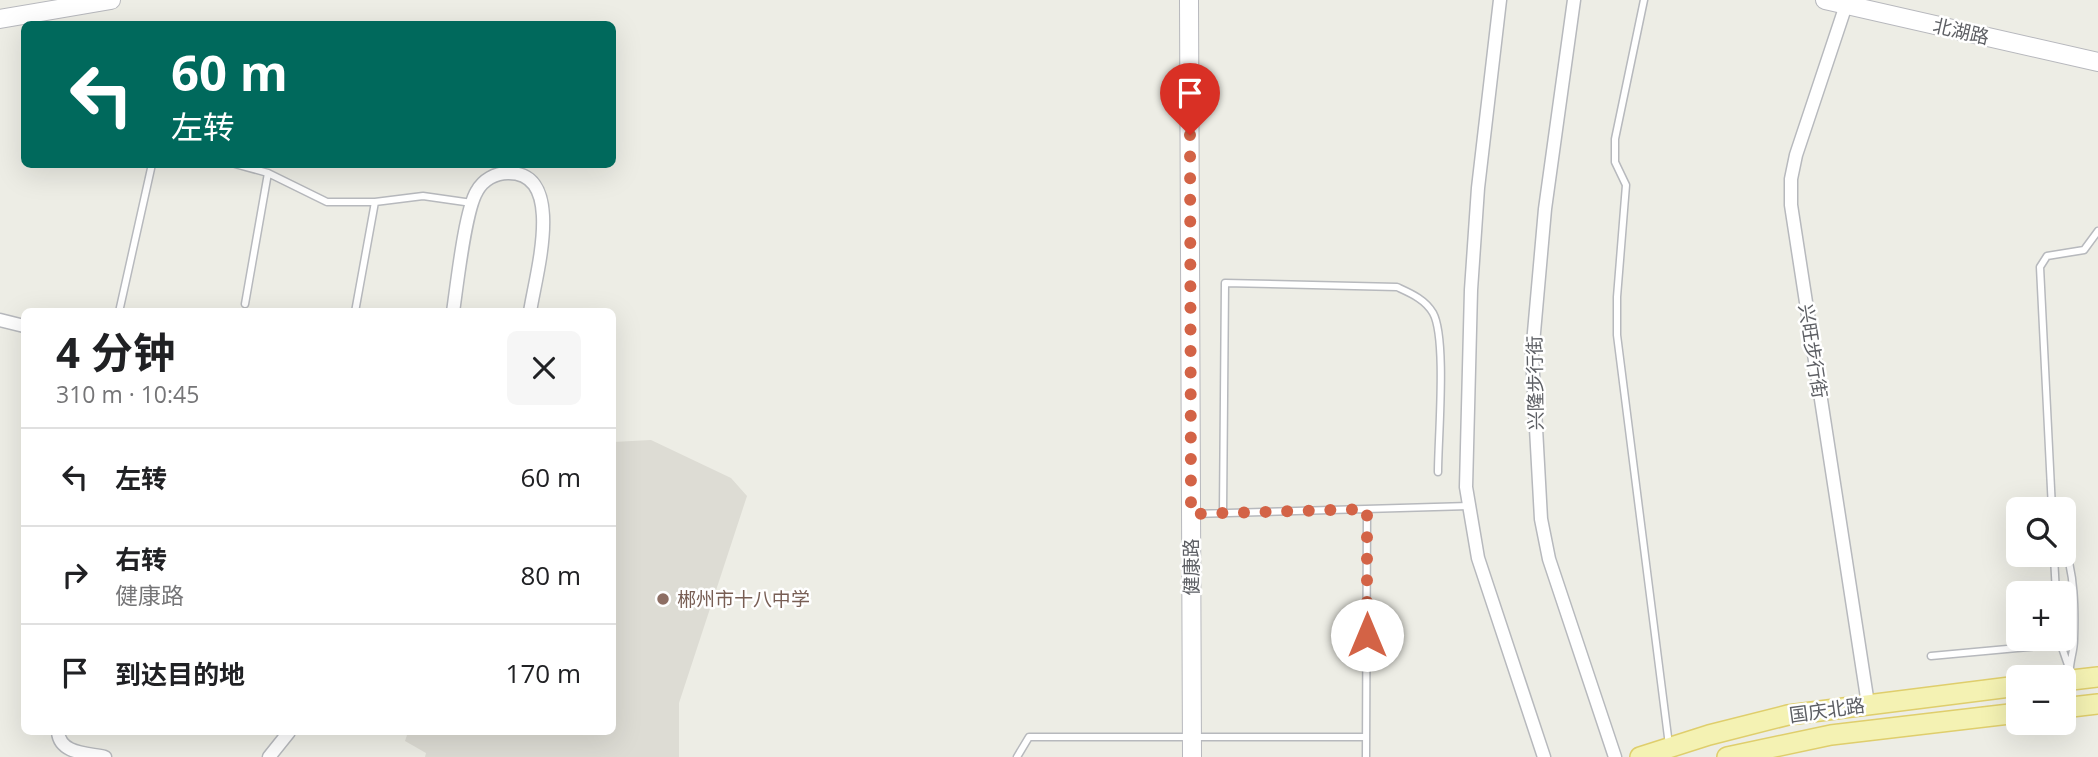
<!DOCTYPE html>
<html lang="zh">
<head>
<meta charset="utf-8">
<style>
  :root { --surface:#fff; --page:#f6f6f6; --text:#202124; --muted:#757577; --line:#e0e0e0 }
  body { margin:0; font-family:"Open Sans","Noto Sans SC",sans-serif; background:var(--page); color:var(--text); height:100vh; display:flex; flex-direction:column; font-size:26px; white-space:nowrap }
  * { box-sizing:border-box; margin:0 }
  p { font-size:23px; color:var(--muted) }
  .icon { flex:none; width:38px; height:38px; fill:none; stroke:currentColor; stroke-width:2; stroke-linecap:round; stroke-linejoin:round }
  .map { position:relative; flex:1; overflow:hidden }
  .side { position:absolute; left:21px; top:308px; width:595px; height:427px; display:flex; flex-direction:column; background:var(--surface); border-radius:10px; box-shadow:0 7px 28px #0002 }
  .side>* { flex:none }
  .banner { position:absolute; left:21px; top:21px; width:595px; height:147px; border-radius:10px; box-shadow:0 7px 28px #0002; background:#00695c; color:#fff; overflow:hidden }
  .buttons { position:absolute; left:2006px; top:497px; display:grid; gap:14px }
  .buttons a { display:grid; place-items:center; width:70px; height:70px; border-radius:10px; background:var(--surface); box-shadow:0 7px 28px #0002; font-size:35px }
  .pin { position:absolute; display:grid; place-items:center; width:60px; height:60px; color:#fff; margin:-72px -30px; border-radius:50% 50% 50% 0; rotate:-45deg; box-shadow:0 0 7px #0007 }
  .pin .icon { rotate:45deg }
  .me { position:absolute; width:77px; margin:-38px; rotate:0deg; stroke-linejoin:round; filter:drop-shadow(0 0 5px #0008) }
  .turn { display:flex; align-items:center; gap:24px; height:147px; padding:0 35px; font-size:32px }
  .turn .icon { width:91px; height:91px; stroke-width:2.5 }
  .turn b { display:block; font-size:49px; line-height:60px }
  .round { display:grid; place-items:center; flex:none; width:74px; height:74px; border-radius:10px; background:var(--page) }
  .summary { display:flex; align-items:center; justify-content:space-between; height:119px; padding:0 35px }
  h1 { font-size:42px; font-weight:700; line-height:52px }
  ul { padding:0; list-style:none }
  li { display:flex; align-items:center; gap:21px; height:98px; padding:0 35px; border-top:2px solid var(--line) }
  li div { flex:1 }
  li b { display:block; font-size:26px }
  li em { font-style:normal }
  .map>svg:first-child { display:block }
</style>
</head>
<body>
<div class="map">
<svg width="2098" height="757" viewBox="0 0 2098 757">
  <rect width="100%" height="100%" fill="#edede5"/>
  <path fill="#dddcd4" d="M651,440L731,478L747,496L679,703V757H425L426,753L405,741L408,732H612L613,442Z"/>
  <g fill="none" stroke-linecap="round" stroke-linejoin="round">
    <defs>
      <path id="lane" d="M1644,0L1615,139V162L1626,185L1617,297V335L1669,745
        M235,164L268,173L327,202H375L423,196L472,203
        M245,304L268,173
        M119,312L152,164
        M355,312L375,202
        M2052,509L2040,267L2047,256L2084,250L2098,231
        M1223,512L1225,283L1397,287C1410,293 1425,299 1433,313C1447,338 1438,438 1438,472
        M1193,514L1469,506
        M2063,544C2075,572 2075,610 2074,640C2074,653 2068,664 2070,678
        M2054,557L2056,593
        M2059,639L2068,665
        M1931,656L2060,644
        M1017,757L1029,737H1366
        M1366,757L1367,509"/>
      <path id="street" d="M1500,0L1478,188L1471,290L1466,487L1478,558L1544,757
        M1574,0L1545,209L1532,355L1541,519L1549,559L1615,757
        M1846,5L1796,155L1791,179V205L1868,704
        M453,312C457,285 465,210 477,191C483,180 495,173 508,173C567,172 535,277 530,312
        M0,320L24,326
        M58,732C60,754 87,753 105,757
        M269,757L289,732"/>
      <path id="secondary" d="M1189,0L1192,757
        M1825,0L2098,62
        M0,19L111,0"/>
      <path id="primary" d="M2063,681L2098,677
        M2063,708L2098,704
        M1640,757L1709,735L1788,715L2018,686
        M1727,757L1831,735L2018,713"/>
    </defs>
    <use href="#lane" stroke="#b7b9bd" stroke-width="9"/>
    <use href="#street" stroke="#b7b9bd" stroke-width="15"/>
    <use href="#secondary" stroke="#b7b8bd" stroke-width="20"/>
    <use href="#primary" stroke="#dfce6c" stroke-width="22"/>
    <use href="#lane" stroke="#fff" stroke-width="6"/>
    <use href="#street" stroke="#fff" stroke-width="12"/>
    <use href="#secondary" stroke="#fff" stroke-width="18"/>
    <use href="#primary" stroke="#f4f2b3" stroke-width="19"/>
  </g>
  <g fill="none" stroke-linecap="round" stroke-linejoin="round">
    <path stroke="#d36346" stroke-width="12" stroke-dasharray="0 21.6" d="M1190,135L1191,514L1367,509V635"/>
  </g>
  <circle fill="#8d6e63" stroke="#fff" stroke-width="2.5" cx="663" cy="599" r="7"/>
  <g text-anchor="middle" stroke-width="5" stroke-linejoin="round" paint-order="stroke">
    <g font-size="19" fill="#5d5f64" stroke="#fff">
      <text transform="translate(1961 31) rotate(13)" y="7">北湖路</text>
      <text transform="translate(1813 351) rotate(81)" y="7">兴旺步行街</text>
      <text transform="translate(1535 383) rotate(-91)" y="7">兴隆步行街</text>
      <text transform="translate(1191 567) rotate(-90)" y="7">健康路</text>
      <text transform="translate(1827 710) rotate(-8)" y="7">国庆北路</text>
    </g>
    <g font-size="19" fill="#785e54" stroke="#fff" text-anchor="start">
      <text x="677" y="606">郴州市十八中学</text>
    </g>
  </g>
</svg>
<div class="buttons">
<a><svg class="icon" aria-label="search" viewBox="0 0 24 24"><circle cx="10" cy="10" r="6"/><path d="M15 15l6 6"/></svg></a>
<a>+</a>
<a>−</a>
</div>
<div class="pin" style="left:1190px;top:135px;background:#d93025"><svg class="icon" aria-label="arrive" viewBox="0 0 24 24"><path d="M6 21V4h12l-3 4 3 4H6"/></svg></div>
<svg class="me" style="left:1367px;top:635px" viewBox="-20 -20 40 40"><circle r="19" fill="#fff"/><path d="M0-13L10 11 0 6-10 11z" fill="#d36346"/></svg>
<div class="banner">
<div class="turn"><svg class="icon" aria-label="left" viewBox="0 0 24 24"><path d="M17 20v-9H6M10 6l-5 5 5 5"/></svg><div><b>60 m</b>左转</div></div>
</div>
<section class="side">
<div class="summary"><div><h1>4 分钟</h1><p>310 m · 10:45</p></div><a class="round"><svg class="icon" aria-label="close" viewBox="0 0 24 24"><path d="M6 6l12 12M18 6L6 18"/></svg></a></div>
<ul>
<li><svg class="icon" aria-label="left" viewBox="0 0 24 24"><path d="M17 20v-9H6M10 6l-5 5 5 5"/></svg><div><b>左转</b></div><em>60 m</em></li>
<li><svg class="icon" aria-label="right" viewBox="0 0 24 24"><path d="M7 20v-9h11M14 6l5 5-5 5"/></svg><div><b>右转</b><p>健康路</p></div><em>80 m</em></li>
<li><svg class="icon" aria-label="arrive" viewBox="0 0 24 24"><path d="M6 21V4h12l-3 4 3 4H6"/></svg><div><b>到达目的地</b></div><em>170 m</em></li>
</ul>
</section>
</div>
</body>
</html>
